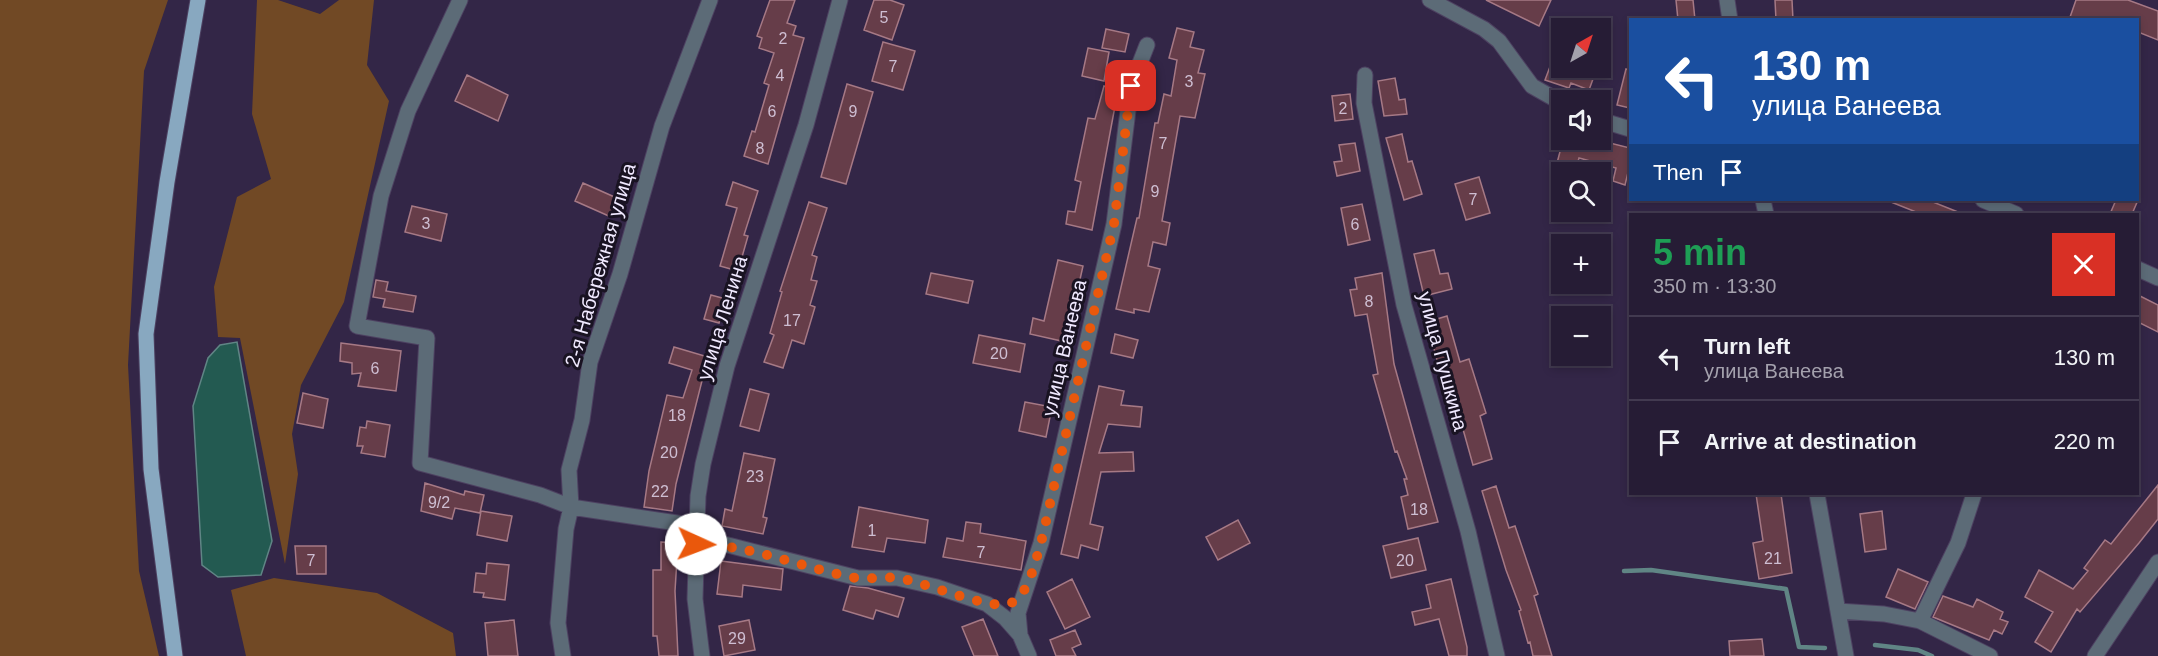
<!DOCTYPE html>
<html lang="en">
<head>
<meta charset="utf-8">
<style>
  :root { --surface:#261c35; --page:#2e253d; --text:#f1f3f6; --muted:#a4a1ad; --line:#423a50 }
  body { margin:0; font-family:Helvetica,sans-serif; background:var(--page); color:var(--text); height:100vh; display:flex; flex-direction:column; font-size:22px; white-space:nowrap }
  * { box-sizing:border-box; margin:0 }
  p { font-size:20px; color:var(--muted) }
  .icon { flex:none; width:33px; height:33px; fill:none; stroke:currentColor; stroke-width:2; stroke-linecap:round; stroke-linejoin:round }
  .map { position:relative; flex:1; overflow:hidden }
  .side { position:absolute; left:1629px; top:213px; width:510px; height:282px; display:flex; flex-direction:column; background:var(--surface); border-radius:0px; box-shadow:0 3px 9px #0003,0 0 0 2px var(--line) }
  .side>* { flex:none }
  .guide { position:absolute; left:1629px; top:18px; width:510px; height:183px; border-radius:0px; box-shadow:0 3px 9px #0003,0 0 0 2px var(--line); background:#1a4fa0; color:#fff; overflow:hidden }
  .needle { width:39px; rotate:39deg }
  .tools { position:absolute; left:1551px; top:18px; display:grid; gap:12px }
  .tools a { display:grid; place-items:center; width:60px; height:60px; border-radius:0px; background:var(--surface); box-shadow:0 3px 9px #0003,0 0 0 2px var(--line); font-size:30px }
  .pin { position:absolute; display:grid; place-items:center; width:51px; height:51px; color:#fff; margin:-26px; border-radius:12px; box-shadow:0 3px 9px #0006 }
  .me { position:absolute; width:66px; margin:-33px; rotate:92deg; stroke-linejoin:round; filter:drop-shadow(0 0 4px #0008) }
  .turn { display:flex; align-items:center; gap:21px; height:126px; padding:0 24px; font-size:27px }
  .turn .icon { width:78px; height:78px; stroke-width:2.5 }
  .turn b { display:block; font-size:42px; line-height:51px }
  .then { display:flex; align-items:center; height:57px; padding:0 24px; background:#0003; gap:12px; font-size:22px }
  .round { display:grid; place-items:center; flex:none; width:63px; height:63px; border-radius:0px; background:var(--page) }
  .head { display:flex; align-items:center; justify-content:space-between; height:102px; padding:0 24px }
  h1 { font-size:36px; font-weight:700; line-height:45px; color:#1e9e55 }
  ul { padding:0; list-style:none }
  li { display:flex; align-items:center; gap:18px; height:84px; padding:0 24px; border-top:2px solid var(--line) }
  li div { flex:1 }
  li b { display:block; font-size:22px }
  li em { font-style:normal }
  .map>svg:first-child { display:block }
</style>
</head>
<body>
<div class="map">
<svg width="2158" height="656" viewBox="0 0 2158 656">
  <rect width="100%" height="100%" fill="#332647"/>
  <path fill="#714925" d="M0,0H168L144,71L128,365L139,571L159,656H0Z
    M257,0H278L320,14L339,0H374L367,65L389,101L344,302L301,385L292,434L298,474L285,564L240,338L218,337L214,287L237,197L271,179L252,114Z
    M274,578L377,593L453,633L456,656H246L231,590Z"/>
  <path fill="#235a51" stroke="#608585" stroke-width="1.5" d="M237,342L272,541L261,575L218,577L202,565L193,406L208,358L220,345Z"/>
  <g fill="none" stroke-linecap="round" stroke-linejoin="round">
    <path stroke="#608585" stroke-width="4.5" d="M1624,571L1651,570L1786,589L1799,647L1825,648
      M1875,645L1918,650L1932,656"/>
  </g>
  <path fill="#663d49" stroke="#a67985" stroke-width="1.5" d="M770,0H795L787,23L796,26L793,35L804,38L768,164L744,156L752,131L755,132L769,85L764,83L774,53L759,48L762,38L757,36Z
    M874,0H890L904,5L892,40L864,30Z
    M1486,0H1551L1539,26Z
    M1676,0H1693L1695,20H1678Z
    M1775,0H1792L1793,20H1776Z
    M2076,0H2128L2158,11V40L2138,32V20H2069Z
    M1177,28L1194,32L1190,47L1204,50L1198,73L1205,74L1195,118L1180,116L1162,221L1170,223L1166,245L1153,242L1148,266L1160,269L1149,312L1134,309V313L1116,309L1137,218H1139L1155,123H1158L1164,94L1171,96L1177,60L1169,58Z
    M1106,29L1129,34L1125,52L1102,48Z
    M1560,40L1562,68H1597L1589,90L1571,83L1569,88L1545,80Z
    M883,42L915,51L903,90L872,81Z
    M1088,48L1109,52L1104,81L1082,76Z
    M1626,69L1630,70V108L1617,105Z
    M467,75L508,95L498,121L455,101Z
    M1395,78L1399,100L1405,99L1407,114L1384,116L1378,81Z
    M847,84L873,92L846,184L821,177Z
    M1104,86L1118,90L1092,230L1066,224L1068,211L1075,212L1081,182L1075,180L1088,118L1095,119Z
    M1350,94L1353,119L1335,121L1332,96Z
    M1402,134L1408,162L1412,161L1422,194L1404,200L1386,138Z
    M1563,140H1598L1630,148V164L1625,185L1613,181L1616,168L1579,158L1575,172L1556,167Z
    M1355,143L1360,171L1337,176L1334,162L1342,161L1339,145Z
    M1479,177L1490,213L1466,220L1455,184Z
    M733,182L758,191L744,235L748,236L738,271L720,266L737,208L726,205Z
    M583,183L619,199L611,217L575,201Z
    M1886,200H1928L1963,214H1921Z
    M2116,200H2138L2132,214H2110Z
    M809,202L827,208L812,255L817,257L811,280L817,281L810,305L815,307L804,344L792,340L783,368L764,362L774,335L770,333L782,292L780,291Z
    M1362,204L1370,240L1348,245L1341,208Z
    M412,206L447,214L441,241L405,232Z
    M1434,250L1440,274L1448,273L1452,289L1424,296L1414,254Z
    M1058,260L1083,266L1066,342L1030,334L1033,318L1044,321Z
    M931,273L973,281L968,303L926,294Z
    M1382,273L1394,364L1438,522L1408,529L1401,497L1408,495L1404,479H1407L1397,451L1395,452L1373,375L1378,374L1367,314L1355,316L1350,290L1357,289L1355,278Z
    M376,280L388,282L386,291L416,296L413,312L383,307L385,299L373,297Z
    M711,295L726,299L719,323L704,319Z
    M2138,295L2158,305V332L2138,322Z
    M1447,316L1460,362L1469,359L1486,413L1480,416L1492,459L1473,465L1461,422L1454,425L1427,322Z
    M1115,334L1138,340L1133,358L1111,353Z
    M979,335L1025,344L1020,372L973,363Z
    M341,343L401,351L396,391L358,386L361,373L352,374V363L340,361Z
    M674,347L708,357L676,484L672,511L644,507L649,471L667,395L683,398L692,370L669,363Z
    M1099,386L1124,391L1121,405L1142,407L1140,427L1108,424L1099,453L1133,452L1134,471L1101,472L1090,524L1103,527L1098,550L1081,545L1078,558L1061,554Z
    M750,389L769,394L759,431L740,426Z
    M303,393L328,399L323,428L297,423Z
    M1025,402L1052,407L1046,437L1019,431Z
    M367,421L390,425L385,457L361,453L363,446H357L360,427L366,428Z
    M744,453L775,459L763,517L767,518L763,534L722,526L725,509L732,511Z
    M425,483L464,495L465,491L484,495L480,513L455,508L452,519L421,511Z
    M2158,485V519L2139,543L2080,612L2077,609L2051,652L2035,642L2053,612L2025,597L2039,570L2073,589L2088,571L2084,568L2105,540L2111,544Z
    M1496,486L1509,528L1515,526L1538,594L1534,596L1552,656H1533L1530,642L1528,643L1519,611L1521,610L1506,570L1482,491Z
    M1756,494H1781L1792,573L1759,579L1753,543L1763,541Z
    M859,507L928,520L925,543L887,538L884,552L852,547Z
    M481,511L512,516L507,541L477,535Z
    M1882,511L1886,549L1865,552L1860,514Z
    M1238,520L1250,543L1218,560L1206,537Z
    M966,522L981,524L980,533L1026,541L1021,570L943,557L947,538L963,541Z
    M1418,538L1426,570L1391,578L1383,546Z
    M661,542L678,543L675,591L678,656H659L657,636H653V570H661Z
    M295,546H326V574H297Z
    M721,561L783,569L781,590L743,585L742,597L717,594Z
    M487,563L509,565L505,600L483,597L484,593L474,592L476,573L486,574Z
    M1898,569L1928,582L1915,609L1886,597Z
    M1072,579L1090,617L1065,629L1047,592Z
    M1451,579L1467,647V656H1449L1439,619L1415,625L1412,612L1431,608L1426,585Z
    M850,586L868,588L904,598L898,617L876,610L873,619L843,610Z
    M1943,596L1973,607L1977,599L2003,612L2000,619L2008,622L2002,634L1994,630L1989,640L1933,617Z
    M983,619L998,656H974L962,627Z
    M514,620L518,656H488L485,623Z
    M749,620L755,650L724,656L719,626Z
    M1075,630L1081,644L1072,648L1076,656H1056L1050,640Z
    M1762,639L1764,656H1730L1729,641Z"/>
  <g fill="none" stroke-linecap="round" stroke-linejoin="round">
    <defs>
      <path id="minor" d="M460,0L408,111L381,196L357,326L427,338L420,463L540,495L571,507L697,526
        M1430,0L1484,29L1499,41L1532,86L1562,103
        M1727,0L1730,20
        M1365,75L1364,103L1404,305L1468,531L1497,656
        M1600,120L1630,129
        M1763,200L1766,214
        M1983,200L2016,214
        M2138,269L2158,278
        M1817,494L1846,656
        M696,544H724L858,578H897L937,587L987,604L1005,618L1020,635
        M1838,611L1884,614L1920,621L1990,656
        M1920,621L1958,543L1974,494
        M563,656L558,623L566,529L571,507L569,470L582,420L590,362L620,274L662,126L710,0
        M702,656L695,599L698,496L703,464L727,366L806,125L840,0
        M1029,656L1020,635L1018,613L1041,543L1114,224L1131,86L1147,45
        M2095,656L2158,562"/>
      <path id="major" d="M175,656L151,469L146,334L167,182L198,0"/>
    </defs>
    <use href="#minor" stroke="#4d4161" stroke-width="17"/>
    <use href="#major" stroke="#4d4161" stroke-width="17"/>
    <use href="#minor" stroke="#5c6b77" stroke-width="15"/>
    <use href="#major" stroke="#88a8c0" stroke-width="15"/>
  </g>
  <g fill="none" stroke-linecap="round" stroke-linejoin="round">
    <path stroke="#ea580c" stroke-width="10" stroke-dasharray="0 18" d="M696,544C752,545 802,568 856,578C869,580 883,576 897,578C923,581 992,612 1011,603C1029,595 1035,561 1041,543L1114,224L1131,86"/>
  </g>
  <g text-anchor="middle" stroke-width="6" stroke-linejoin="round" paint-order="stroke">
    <g font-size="16" fill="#cebed2">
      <text x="884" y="23">5</text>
      <text x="783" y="44">2</text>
      <text x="893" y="72">7</text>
      <text x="780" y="81">4</text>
      <text x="1189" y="87">3</text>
      <text x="1343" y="114">2</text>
      <text x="772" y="117">6</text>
      <text x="853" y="117">9</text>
      <text x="1163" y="149">7</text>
      <text x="760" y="154">8</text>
      <text x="1155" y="197">9</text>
      <text x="1473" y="205">7</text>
      <text x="426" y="229">3</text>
      <text x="1355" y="230">6</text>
      <text x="1369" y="307">8</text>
      <text x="792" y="326">17</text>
      <text x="999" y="359">20</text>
      <text x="375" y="374">6</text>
      <text x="677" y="421">18</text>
      <text x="669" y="458">20</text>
      <text x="755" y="482">23</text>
      <text x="660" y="497">22</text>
      <text x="439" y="508">9/2</text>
      <text x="1419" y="515">18</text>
      <text x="872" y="536">1</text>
      <text x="981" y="558">7</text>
      <text x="1773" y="564">21</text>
      <text x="311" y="566">7</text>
      <text x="1405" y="566">20</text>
      <text x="737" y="644">29</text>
    </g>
    <g font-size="20" fill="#f0e9ff" stroke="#191322">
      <text transform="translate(600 265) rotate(-74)" y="7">2-я Набережная улица</text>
      <text transform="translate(722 318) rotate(-73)" y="7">улица Ленина</text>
      <text transform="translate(1064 348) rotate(-77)" y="7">улица Ванеева</text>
      <text transform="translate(1443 361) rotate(75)" y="7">улица Пушкина</text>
    </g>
  </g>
</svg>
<div class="tools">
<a><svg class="needle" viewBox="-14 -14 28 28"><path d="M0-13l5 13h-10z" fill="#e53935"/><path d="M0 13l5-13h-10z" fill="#a4a1ad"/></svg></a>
<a><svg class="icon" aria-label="sound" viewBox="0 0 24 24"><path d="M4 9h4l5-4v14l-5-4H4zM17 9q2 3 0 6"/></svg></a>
<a><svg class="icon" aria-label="search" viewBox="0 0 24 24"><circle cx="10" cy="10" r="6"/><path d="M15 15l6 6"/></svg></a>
<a>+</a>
<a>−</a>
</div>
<div class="pin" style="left:1131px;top:86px;background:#d93025"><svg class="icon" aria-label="arrive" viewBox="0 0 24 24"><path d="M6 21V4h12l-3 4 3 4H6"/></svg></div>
<svg class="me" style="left:696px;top:544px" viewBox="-20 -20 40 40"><circle r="19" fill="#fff"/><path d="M0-13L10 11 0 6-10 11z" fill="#ea580c"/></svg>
<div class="guide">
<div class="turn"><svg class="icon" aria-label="left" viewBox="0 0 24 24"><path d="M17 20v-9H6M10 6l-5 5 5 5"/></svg><div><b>130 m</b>улица Ванеева</div></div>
<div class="then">Then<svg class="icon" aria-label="arrive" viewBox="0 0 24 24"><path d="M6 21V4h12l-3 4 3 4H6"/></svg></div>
</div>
<section class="side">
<div class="head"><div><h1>5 min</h1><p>350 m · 13:30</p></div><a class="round" style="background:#d93025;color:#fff"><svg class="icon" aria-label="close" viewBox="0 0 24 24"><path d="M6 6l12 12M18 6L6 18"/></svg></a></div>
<ul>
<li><svg class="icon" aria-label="left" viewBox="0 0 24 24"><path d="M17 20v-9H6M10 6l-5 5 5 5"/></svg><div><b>Turn left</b><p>улица Ванеева</p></div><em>130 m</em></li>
<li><svg class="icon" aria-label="arrive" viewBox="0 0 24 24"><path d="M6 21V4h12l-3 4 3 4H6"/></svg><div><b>Arrive at destination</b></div><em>220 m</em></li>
</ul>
</section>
</div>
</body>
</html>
